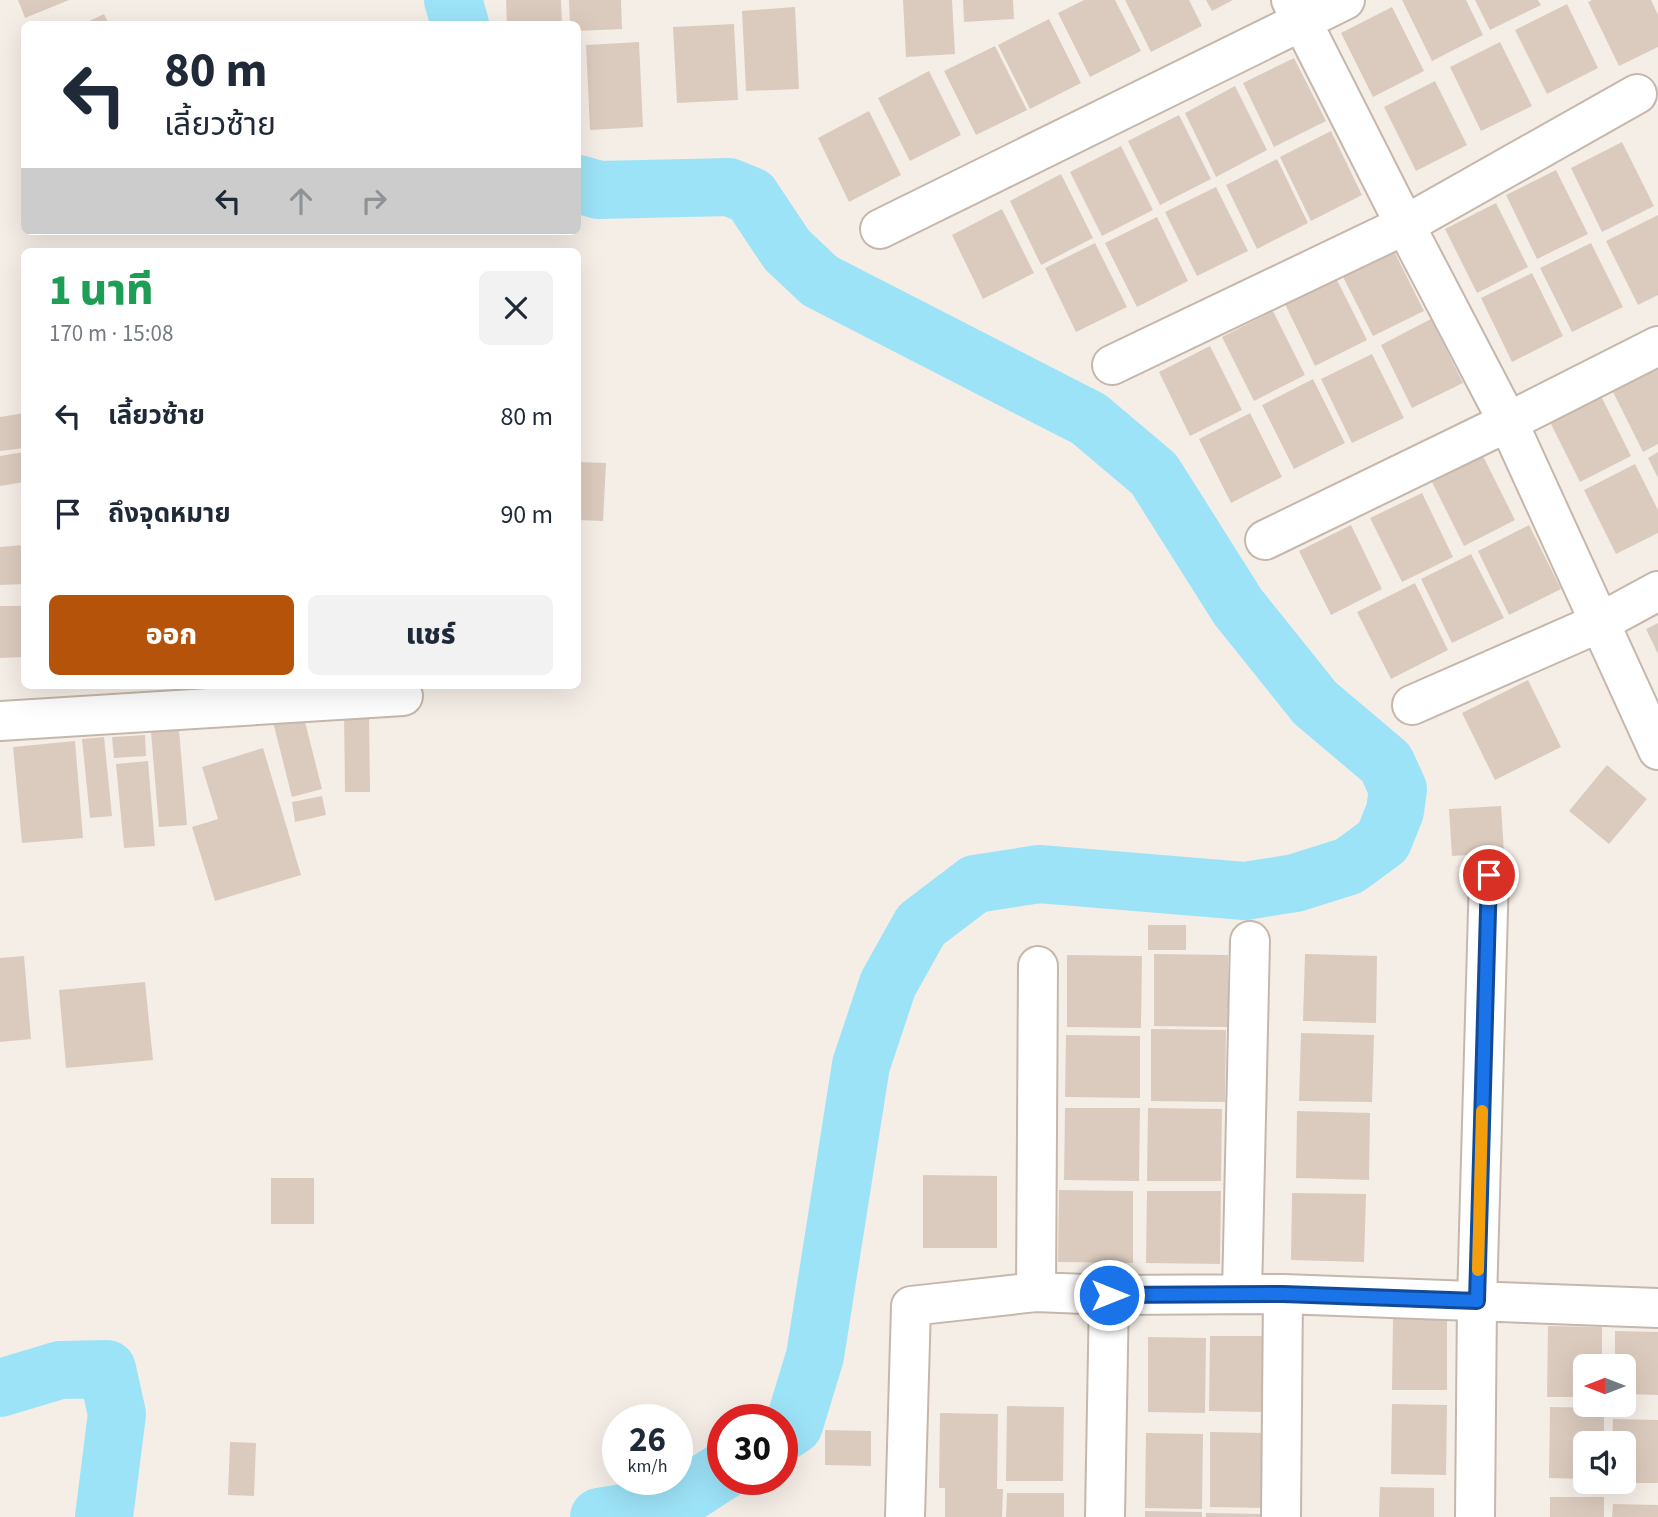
<!DOCTYPE html>
<html lang="th">
<head>
<meta charset="utf-8">
<style>
  :root { --surface:#fff; --page:#f2f2f3; --text:#1f2937; --muted:#747a83; --accent:#b45309 }
  body { margin:0; font-family:"Source Sans 3","Noto Sans Thai",sans-serif; background:var(--page); color:var(--text); height:100vh; display:flex; flex-direction:column; font-size:26px; white-space:nowrap }
  * { box-sizing:border-box; margin:0 }
  p { font-size:23px; color:var(--muted) }
  .icon { flex:none; width:38px; height:38px; fill:none; stroke:currentColor; stroke-width:2; stroke-linecap:round; stroke-linejoin:round }
  .map { position:relative; flex:1; overflow:hidden }
  .details { position:absolute; left:21px; top:248px; width:560px; height:441px; display:flex; flex-direction:column; background:var(--surface); border-radius:10px; box-shadow:0 7px 28px #0002 }
  .details>* { flex:none }
  .hud { position:absolute; left:21px; top:21px; width:560px; height:214px; border-radius:10px; box-shadow:0 7px 28px #0002; background:#fff; color:var(--text); overflow:hidden }
  .needle { width:46px; rotate:270deg }
  .buttons { position:absolute; left:1573px; top:1354px; display:grid; gap:14px }
  .buttons a { display:grid; place-items:center; width:63px; height:63px; border-radius:10px; background:var(--surface); box-shadow:0 7px 28px #0002; font-size:35px }
  .speed { position:absolute; left:602px; top:1404px; display:flex; gap:14px; font-size:35px; font-weight:700; text-align:center }
  .speed>* { display:grid; place-content:center; width:91px; height:91px; border-radius:50%; background:var(--surface); box-shadow:0 7px 28px #0002; line-height:1 }
  .speed small { font-size:18px; font-weight:400 }
  .speed .limit { border:10px solid #d22; background:#fff; color:#111 }
  .pin { position:absolute; display:grid; place-items:center; width:60px; height:60px; color:#fff; margin:-30px; border:4px solid #fff; border-radius:50%; box-shadow:0 2px 7px #0007 }
  .me { position:absolute; width:77px; margin:-38px; rotate:90deg; stroke-linejoin:round; filter:drop-shadow(0 0 5px #0008) }
  .turn { display:flex; align-items:center; gap:24px; height:147px; padding:0 28px; font-size:32px }
  .turn .icon { width:91px; height:91px; stroke-width:2.5 }
  .turn b { display:block; font-size:49px; line-height:60px }
  .lanes { display:flex; align-items:center; height:66px; padding:0 28px; background:#0003; justify-content:center; gap:35px; direction:ltr }
  .lanes .off { opacity:.35 }
  .round { display:grid; place-items:center; flex:none; width:74px; height:74px; border-radius:10px; background:var(--page) }
  .headline { display:flex; align-items:center; justify-content:space-between; height:119px; padding:0 28px }
  h1 { font-size:42px; font-weight:800; line-height:52px; color:#1e9e55 }
  .cta { display:flex; gap:14px; margin-top:auto; padding:14px 28px }
  .cta a { flex:1; height:80px; border-radius:10px; background:var(--accent); color:#fff; font-size:28px; font-weight:800; line-height:80px; text-align:center }
  .cta a+a { background:var(--page); color:var(--text) }
  ul { padding:0; list-style:none }
  li { display:flex; align-items:center; gap:21px; height:98px; padding:0 28px }
  li div { flex:1 }
  li b { display:block; font-size:26px }
  li em { font-style:normal }
  .map>svg:first-child { display:block }
</style>
</head>
<body>
<div class="map">
<svg width="1658" height="1517" viewBox="0 0 1658 1517">
  <rect width="100%" height="100%" fill="#f5eee7"/>
  <g fill="none" stroke-linecap="round" stroke-linejoin="round">
    <path stroke="#9de3f8" stroke-width="58" d="M453,0L460,24
      M578,184L599,190L729,187L751,196L787,250L820,281L1089,419L1154,474L1238,607L1315,703L1386,763L1398,789L1395,811L1383,841L1349,866L1295,883L1245,891L1039,874L975,884L921,925L888,984L861,1065L815,1356L794,1425L782,1433
      M0,1388L60,1370L107,1369L117,1414L104,1517
      M599,1517L669,1506L723,1471"/>
  </g>
  <path fill="#dbcbbe" d="M18,0H69L25,18Z
    M506,0H561L562,24H507Z
    M569,0H621L622,29L578,31V24H570Z
    M903,0H952L955,54L906,57Z
    M963,0H1013L1014,19L964,22Z
    M1084,0H1115L1141,51L1090,77L1058,13Z
    M1125,0H1189L1202,26L1151,52Z
    M1206,0H1233L1212,11Z
    M1402,0H1466L1483,35L1432,61Z
    M1475,0H1538L1541,5L1490,30Z
    M1592,0H1651L1658,15V47L1619,66L1588,2Z
    M1567,4L1598,68L1547,94L1515,30Z
    M795,7L799,89L746,91L742,11Z
    M1392,7L1424,71L1373,97L1341,33Z
    M104,14L109,24H83Z
    M1049,19L1081,83L1030,109L998,45Z
    M734,24L738,100L677,103L673,27Z
    M639,42L643,127L590,130L586,45Z
    M1500,42L1532,106L1481,131L1450,67Z
    M995,46L1027,110L976,135L944,71Z
    M1294,58L1326,121L1274,147L1243,83Z
    M929,71L961,135L910,161L878,98Z
    M1435,81L1467,145L1416,171L1384,107Z
    M1235,86L1267,150L1216,177L1185,113Z
    M869,111L901,175L849,202L818,138Z
    M1179,115L1211,179L1160,205L1128,141Z
    M1331,131L1362,195L1311,221L1280,157Z
    M1622,142L1654,206L1602,232L1571,168Z
    M1121,146L1153,210L1102,236L1070,172Z
    M1277,159L1308,223L1257,249L1226,185Z
    M1556,170L1588,234L1537,259L1506,195Z
    M1061,174L1093,238L1041,265L1010,201Z
    M1216,187L1248,251L1197,276L1165,212Z
    M1496,203L1528,267L1477,293L1445,229Z
    M1002,209L1034,273L983,299L952,235Z
    M1658,215V295L1638,305L1606,241Z
    M1157,217L1188,281L1137,307L1105,243Z
    M1095,243L1127,307L1076,332L1045,268Z
    M1591,243L1623,307L1572,332L1540,268Z
    M1392,247L1424,311L1373,336L1341,273Z
    M1532,273L1563,336L1512,362L1481,298Z
    M1335,276L1367,340L1315,366L1284,302Z
    M1273,311L1305,375L1254,401L1222,337Z
    M1431,319L1463,383L1412,408L1381,345Z
    M1210,346L1242,410L1190,436L1159,372Z
    M1372,354L1404,418L1352,443L1321,379Z
    M1658,364V444L1643,452L1611,388Z
    M1313,379L1345,443L1294,469L1262,405Z
    M1599,392L1631,456L1580,482L1548,418Z
    M24,413V448L0,451V417Z
    M1250,413L1282,477L1231,503L1199,439Z
    M24,452V482L0,486V456Z
    M1658,452V478L1648,458Z
    M1483,456L1515,520L1464,546L1432,482Z
    M578,462L606,463L603,521L578,520Z
    M1635,464L1658,510V533L1616,554L1584,490Z
    M1422,493L1453,557L1402,582L1370,518Z
    M1351,525L1382,589L1331,615L1299,551Z
    M1529,525L1561,589L1509,615L1478,551Z
    M24,545V584L0,585V547Z
    M1471,554L1504,618L1452,643L1421,579Z
    M1415,583L1448,650L1391,679L1357,612Z
    M0,606H24V657L0,658Z
    M1658,623V654L1646,629Z
    M1528,680L1561,747L1495,780L1462,713Z
    M183,686H225V694L183,695Z
    M302,710L322,789L292,797L272,718Z
    M344,712H369L370,792H345Z
    M179,730L187,825L159,827L151,732Z
    M145,735L146,756L114,758L112,737Z
    M104,737L112,816L90,818L82,739Z
    M75,741L83,838L22,843L13,747Z
    M263,748L301,875L215,901L192,827L218,819L202,767Z
    M148,761L155,846L124,848L116,764Z
    M1607,765L1647,799L1609,844L1569,811Z
    M322,796L326,815L295,822L292,802Z
    M1501,806L1504,853L1452,856L1449,809Z
    M1148,925H1186V950H1148Z
    M1154,954L1228,955V1027L1154,1026Z
    M1305,954L1377,956L1376,1023L1303,1021Z
    M1067,955L1142,956L1141,1028L1067,1027Z
    M24,956L31,1039L0,1042V958Z
    M145,982L153,1060L66,1068L59,990Z
    M1151,1029L1226,1030L1225,1102L1151,1101Z
    M1301,1033L1374,1035L1372,1102L1299,1101Z
    M1066,1035L1140,1036V1098L1065,1097Z
    M1065,1108H1140L1139,1181L1064,1180Z
    M1148,1108L1222,1109L1221,1181H1147Z
    M1297,1111L1370,1113L1369,1180L1296,1178Z
    M923,1175L997,1176V1248H923Z
    M271,1178H314V1224H271Z
    M1059,1190L1133,1191V1263L1058,1262Z
    M1147,1191H1221L1220,1264L1146,1263Z
    M1292,1193L1366,1194L1364,1262L1291,1260Z
    M1393,1319H1447V1390H1392Z
    M1548,1326L1602,1327V1367H1586V1397H1547Z
    M1615,1331L1658,1332V1395L1624,1394V1367H1615Z
    M1210,1336H1267L1266,1412L1209,1411Z
    M1148,1337L1206,1338L1205,1413L1148,1412Z
    M1392,1404L1447,1405L1446,1475L1391,1474Z
    M1007,1406L1064,1407L1063,1481H1006Z
    M1550,1407L1604,1408V1444H1586V1479L1549,1478Z
    M940,1413L998,1414L997,1489H1003L1002,1517H945V1488H939Z
    M1613,1419L1658,1420V1483H1624V1444H1612Z
    M825,1430L871,1431V1466L825,1465Z
    M1210,1432L1268,1433L1267,1508L1210,1507Z
    M1146,1433L1203,1434L1202,1509L1145,1508Z
    M230,1442L256,1443L254,1496L228,1495Z
    M1380,1487L1434,1488V1517H1379Z
    M1007,1493H1064V1517H1006Z
    M1550,1497H1604V1517H1550Z
    M1613,1504L1658,1505V1517H1612Z
    M1145,1511L1202,1512V1517H1145Z
    M1206,1513L1264,1514V1517H1206Z"/>
  <g fill="none" stroke-linecap="round" stroke-linejoin="round">
    <defs>
      <path id="minor" d="M1291,0L1405,225L1508,422L1658,750
        M880,229L1345,0
        M1112,365L1405,225L1637,94
        M1265,540L1508,422L1658,346
        M1412,705L1599,623L1658,591
        M0,721L403,696
        M1036,1292L1038,966
        M1242,1294L1250,941
        M905,1517L911,1306L1036,1292L1109,1295L1283,1294L1658,1308
        M1105,1517L1109,1295
        M1281,1517L1283,1294
        M1475,1517L1477,1301L1489,875"/>
    </defs>
    <use href="#minor" stroke="#c5b7ab" stroke-width="42"/>
    <use href="#minor" stroke="#fff" stroke-width="38"/>
  </g>
  <g fill="none" stroke-linecap="round" stroke-linejoin="round">
    <defs>
      <path id="route" d="M1109,1295L1283,1294L1477,1301L1489,875"/>
    </defs>
    <use href="#route" stroke="#114b97" stroke-width="18"/>
    <use href="#route" stroke="#1a73e8" stroke-width="12"/>
    <path stroke="#f59e0b" stroke-width="12" d="M1478,1270L1482,1111"/>
  </g>
</svg>
<div class="buttons">
<a><svg class="needle" viewBox="-14 -14 28 28"><path d="M0-13l5 13h-10z" fill="#e53935"/><path d="M0 13l5-13h-10z" fill="#747a83"/></svg></a>
<a><svg class="icon" aria-label="sound" viewBox="0 0 24 24"><path d="M4 9h4l5-4v14l-5-4H4zM17 9q2 3 0 6"/></svg></a>
</div>
<div class="speed"><div>26<small>km/h</small></div><div class="limit">30</div></div>
<div class="pin" style="left:1489px;top:875px;background:#d93025"><svg class="icon" aria-label="arrive" viewBox="0 0 24 24"><path d="M6 21V4h12l-3 4 3 4H6"/></svg></div>
<svg class="me" style="left:1109px;top:1295px" viewBox="-20 -20 40 40"><circle r="17" fill="#1a73e8" stroke="#fff" stroke-width="3"/><path d="M0-11L8 9 0 5-8 9z" fill="#fff"/></svg>
<div class="hud">
<div class="turn"><svg class="icon" aria-label="left" viewBox="0 0 24 24"><path d="M17 20v-9H6M10 6l-5 5 5 5"/></svg><div><b>80 m</b>เลี้ยวซ้าย</div></div>
<div class="lanes"><svg class="icon" aria-label="left" viewBox="0 0 24 24"><path d="M17 20v-9H6M10 6l-5 5 5 5"/></svg><svg class="icon off" aria-label="ahead" viewBox="0 0 24 24"><path d="M12 20V5M6 11l6-6 6 6"/></svg><svg class="icon off" aria-label="right" viewBox="0 0 24 24"><path d="M7 20v-9h11M14 6l5 5-5 5"/></svg></div>
</div>
<section class="details">
<div class="headline"><div><h1>1 นาที</h1><p>170 m · 15:08</p></div><a class="round"><svg class="icon" aria-label="close" viewBox="0 0 24 24"><path d="M6 6l12 12M18 6L6 18"/></svg></a></div>
<ul>
<li><svg class="icon" aria-label="left" viewBox="0 0 24 24"><path d="M17 20v-9H6M10 6l-5 5 5 5"/></svg><div><b>เลี้ยวซ้าย</b></div><em>80 m</em></li>
<li><svg class="icon" aria-label="arrive" viewBox="0 0 24 24"><path d="M6 21V4h12l-3 4 3 4H6"/></svg><div><b>ถึงจุดหมาย</b></div><em>90 m</em></li>
</ul>
<div class="cta"><a>ออก</a><a>แชร์</a></div>
</section>
</div>
</body>
</html>
